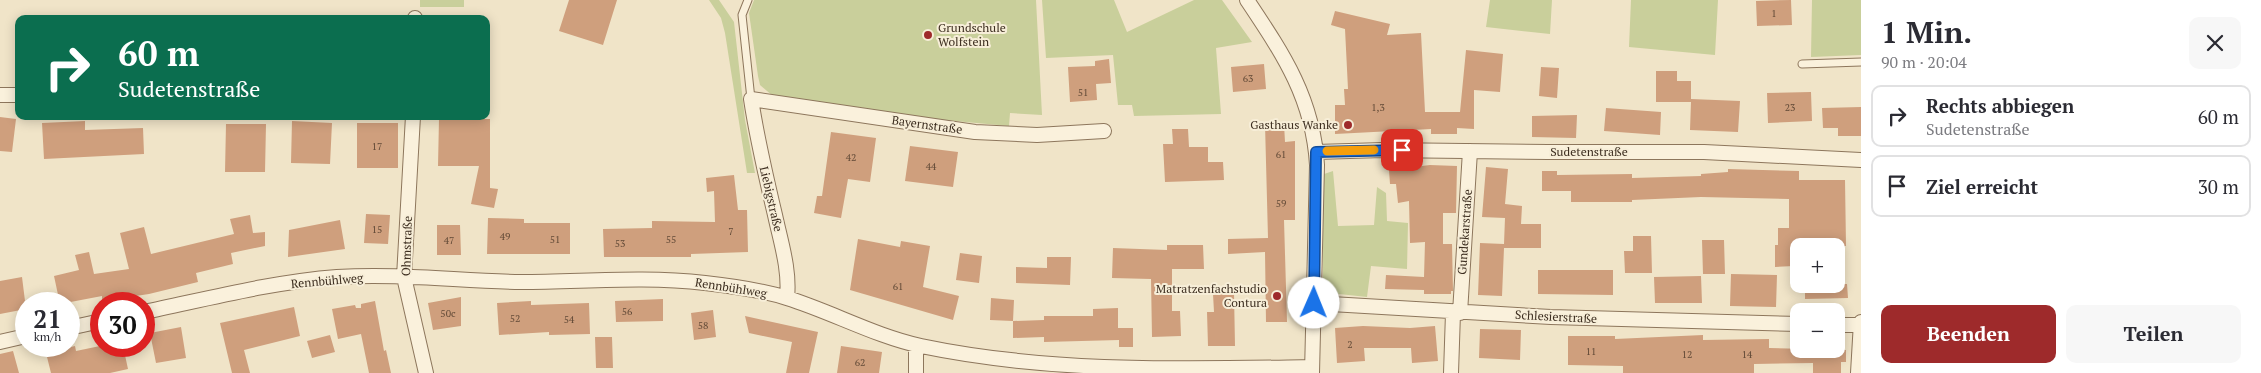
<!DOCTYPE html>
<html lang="de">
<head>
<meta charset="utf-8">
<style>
  :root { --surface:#fff; --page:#f7f7f7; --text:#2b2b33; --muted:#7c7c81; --line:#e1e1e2; --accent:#9e2a2b }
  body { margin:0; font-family:"PT Serif",serif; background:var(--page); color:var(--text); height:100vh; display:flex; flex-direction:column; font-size:19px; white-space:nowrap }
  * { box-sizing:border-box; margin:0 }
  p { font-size:16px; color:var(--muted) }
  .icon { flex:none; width:28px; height:28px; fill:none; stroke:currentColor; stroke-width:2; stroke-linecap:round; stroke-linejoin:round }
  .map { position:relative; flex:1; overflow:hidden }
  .sheet { display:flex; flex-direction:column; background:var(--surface); width:400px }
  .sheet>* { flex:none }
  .hud { position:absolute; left:15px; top:15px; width:475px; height:105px; border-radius:10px; box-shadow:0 2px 12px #0003; background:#0b6e4f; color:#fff; overflow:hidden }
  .fabs { position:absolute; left:1790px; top:238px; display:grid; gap:10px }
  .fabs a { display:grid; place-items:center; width:55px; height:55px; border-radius:10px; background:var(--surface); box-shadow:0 2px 12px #0003; font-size:25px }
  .speed { position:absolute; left:15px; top:292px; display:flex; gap:10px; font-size:25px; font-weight:700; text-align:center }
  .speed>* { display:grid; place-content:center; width:65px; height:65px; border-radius:50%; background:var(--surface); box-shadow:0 2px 12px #0003; line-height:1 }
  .speed small { font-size:12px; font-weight:400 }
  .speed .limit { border:8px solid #d22; background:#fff; color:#111 }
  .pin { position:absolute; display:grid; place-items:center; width:42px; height:42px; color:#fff; margin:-21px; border-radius:10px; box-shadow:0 2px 8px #0006 }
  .me { position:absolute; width:55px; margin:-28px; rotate:1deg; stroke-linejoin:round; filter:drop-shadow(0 0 4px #0008) }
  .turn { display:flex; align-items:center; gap:18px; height:105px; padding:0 20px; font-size:22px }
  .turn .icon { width:65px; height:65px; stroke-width:2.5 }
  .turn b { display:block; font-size:35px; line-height:42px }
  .round { display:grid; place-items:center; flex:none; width:52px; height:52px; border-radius:10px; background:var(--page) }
  .head { display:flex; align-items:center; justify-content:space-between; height:85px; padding:0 20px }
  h1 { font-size:30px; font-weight:700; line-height:38px }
  .primary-button { display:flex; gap:10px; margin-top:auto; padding:10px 20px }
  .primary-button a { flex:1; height:58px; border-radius:10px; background:var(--accent); color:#fff; font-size:20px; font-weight:700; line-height:58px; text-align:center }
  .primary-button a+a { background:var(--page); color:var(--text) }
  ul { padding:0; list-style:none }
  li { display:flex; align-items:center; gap:15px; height:62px; margin:0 10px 8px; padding:0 10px; border:2px solid var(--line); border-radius:10px }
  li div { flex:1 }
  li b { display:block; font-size:19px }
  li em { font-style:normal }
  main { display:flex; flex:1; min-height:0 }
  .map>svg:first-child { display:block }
</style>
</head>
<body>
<main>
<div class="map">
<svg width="1861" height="373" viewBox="0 0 1861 373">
  <rect width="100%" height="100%" fill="#f0e4c8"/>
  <path fill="#c9cf9b" d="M420,0H464V7H420Z
    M709,0H719L734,22L745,120L755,173H747L725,33L721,18Z
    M754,0H1036L1042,115L1010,113L1009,126L912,117L773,96L760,85L758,76L749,13Z
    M1042,0H1114L1127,32L1194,0H1222L1252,42L1216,48L1221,114L1134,116L1132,105H1118L1113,55L1046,58Z
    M1490,0H1552L1550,34L1486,27Z
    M1631,0H1718L1715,55L1629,47Z
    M1812,0H1861V55L1811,57Z
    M1333,171L1338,226L1374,225L1377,187L1386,193L1387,221L1408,223L1407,269L1371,266L1367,297L1330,293L1323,287V181L1324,174Z"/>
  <path fill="#cf9f7d" d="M569,0H617L603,45L559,31Z
    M1791,0L1792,25L1757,26L1756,1Z
    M1335,11L1390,24L1387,35L1421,33L1425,112H1460L1466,50L1503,54L1500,92L1474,90V129L1457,128V134H1431V129L1335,134V105H1345L1344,89H1348L1345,29L1331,25Z
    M1109,59L1111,83L1096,84L1097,100L1070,102L1068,67L1095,66V61Z
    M1264,64L1266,89L1233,92L1231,67Z
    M1541,67L1559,68L1557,98L1539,96Z
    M1656,71H1677V81H1691V99L1740,101L1738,132L1690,130L1691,102H1656Z
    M1811,92L1812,121L1768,123L1767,93Z
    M1861,107V136H1838V128H1823L1822,108Z
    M1606,108L1661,112L1660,135L1604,131Z
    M1577,115L1576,138L1532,137V116Z
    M0,117L16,119L12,152L0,151Z
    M439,119H490V188L498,189L494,208L471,204L479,166H438Z
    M85,121V130L143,128L144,154L44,159L42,123Z
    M292,121L332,123L330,164L291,163Z
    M357,123H398V168H357Z
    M226,124H266L265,172H225Z
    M1265,124H1284L1285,142L1295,141V220H1284L1287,322H1266L1265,252L1228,254V239L1268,238Z
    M1172,129H1188L1189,147H1208V162H1223L1224,180L1165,182L1163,144H1173Z
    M831,132L876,138L870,182L848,179L841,218L814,213L817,196H822Z
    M910,146L958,152L953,187L905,181Z
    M1430,165L1457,166L1456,213H1443V244H1452L1453,291H1451V294H1424V290L1385,289L1386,275L1424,277L1425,242L1410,243L1409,201L1398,203L1396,184H1390L1389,170Z
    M1486,167L1508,169L1505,204L1522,206L1521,224H1541V248H1504L1502,296L1478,295L1480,243L1504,244L1505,218L1482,217Z
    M1728,169L1799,171V180H1845L1846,246H1794V266L1775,267V245H1778V228H1789V199L1701,197L1632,200V202H1571V191H1542V171H1557V175L1632,174V178L1701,176V174L1728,172Z
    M734,175L738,210H747L748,252L691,254V257H604L603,229L652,228V221L715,222L714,191L707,192L706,178Z
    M366,214L390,215L388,244L364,243Z
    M250,215L253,233L265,232V246L231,253L233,264L196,273L198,282L149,294L102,301V296L60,304L54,276L79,270L75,255L89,252L94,274L129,269L120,233L144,227L151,254L234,234L230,219Z
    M488,218L524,219V223H570V254H487Z
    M340,220L345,249L288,257L289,230Z
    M437,225H460L461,255H437Z
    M1633,236H1651L1652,273H1625L1624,251H1633Z
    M858,239L900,247L901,241L930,246L923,287L959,296L953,320L850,290Z
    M1702,240H1724L1725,274H1703Z
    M1167,245H1203L1204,269H1172V311H1180L1181,336L1152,337L1151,279L1112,278L1113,248L1167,250Z
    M960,253L982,256L979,283L956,280Z
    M1047,257H1071L1070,285L1016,283V267L1047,268Z
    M1538,270H1613V295L1538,294Z
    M1731,274L1777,275L1776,307L1730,306Z
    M1701,276L1702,303H1655L1654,277Z
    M22,277L26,309L0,314V281Z
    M1805,284H1847L1848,298L1805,299Z
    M1234,293L1235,346H1208L1207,312H1214L1213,294Z
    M461,297V326L433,330L428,303Z
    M991,298L1014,300L1013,321L990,320Z
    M663,299V321L616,322L615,301Z
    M375,301L384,351L386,350L391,373H369L361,334L338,339L332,309L355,305L356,308H361V304Z
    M531,301V305L589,303L590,334L549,335V332L499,335L497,303Z
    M294,307L300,336L244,350L250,373H232L220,323Z
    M1118,308V328H1133V347H1119V340L1044,342V337L1013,338V321L1044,320V316H1093V309Z
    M713,310L716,337L694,340L691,313Z
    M745,316L818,332L809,373H786L792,342L749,333Z
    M1363,326L1410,328L1435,326L1438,361L1412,363L1411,348H1364L1365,361L1337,363L1335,328Z
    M181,327L186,358L156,363L150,333Z
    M1480,329L1521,330L1520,360L1479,358Z
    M330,335L335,352L312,358L307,341Z
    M1703,335V340L1769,339V348L1846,350V362H1841V373H1813V363L1754,364V373H1623V366L1568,365V336H1615V339Z
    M595,337H612L613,368H596Z
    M75,346L76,351L100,346H123L128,369L110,373H51L46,353Z
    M841,346L882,352L879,373H837Z
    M13,351L19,373H0V354Z"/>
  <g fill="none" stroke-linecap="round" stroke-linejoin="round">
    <defs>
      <path id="lane" d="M748,0L742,15L751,99
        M1802,64L1861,62"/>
      <path id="street" d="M1247,0C1283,54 1313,98 1317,165L1312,373
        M415,19V18
        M0,95H19
        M413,116L404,277L426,373
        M1316,152L1383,150L1548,152H1704L1861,160
        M787,298C790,270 781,243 775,215C766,177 757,139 751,99L975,132L1037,135L1104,131
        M1314,303L1551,317L1799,324
        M144,312C207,299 272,282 337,277C398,273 460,281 521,282C583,282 643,276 705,283C732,286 761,290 787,298C832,312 875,336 921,346C1050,373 1181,369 1312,367
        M1460,313L1470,151
        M1836,325H1861
        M69,328L101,321
        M0,342L26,336
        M916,373V345
        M1451,373L1453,313
        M1858,373L1861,322"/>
    </defs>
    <use href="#lane" stroke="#8d765c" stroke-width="9"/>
    <use href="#street" stroke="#8d765c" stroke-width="16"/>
    <use href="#lane" stroke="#faf1dc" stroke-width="7"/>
    <use href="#street" stroke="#faf1dc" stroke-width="14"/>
  </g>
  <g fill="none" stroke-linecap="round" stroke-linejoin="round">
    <defs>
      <path id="route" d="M1314,303L1316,152L1402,150"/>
    </defs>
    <use href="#route" stroke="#114b97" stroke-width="12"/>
    <use href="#route" stroke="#1a73e8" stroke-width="9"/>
    <path stroke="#f59e0b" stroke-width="9" d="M1327,151L1374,150"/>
  </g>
  <g fill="#9e2a2b" stroke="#f7eed8" stroke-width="2">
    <circle cx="928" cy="35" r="5"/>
    <circle cx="1348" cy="125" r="5"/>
    <circle cx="1277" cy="296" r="5"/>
  </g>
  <g text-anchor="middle" stroke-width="4" stroke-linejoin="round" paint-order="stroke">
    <g font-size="10" fill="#624a37">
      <text x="1774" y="17">1</text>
      <text x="1248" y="82">63</text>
      <text x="1083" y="96">51</text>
      <text x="1378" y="111">1,3</text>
      <text x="1790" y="111">23</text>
      <text x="377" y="150">17</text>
      <text x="1281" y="158">61</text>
      <text x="851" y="161">42</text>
      <text x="931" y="170">44</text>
      <text x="1281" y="207">59</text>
      <text x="377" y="233">15</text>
      <text x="731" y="235">7</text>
      <text x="505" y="240">49</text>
      <text x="555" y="243">51</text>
      <text x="671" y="243">55</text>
      <text x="449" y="244">47</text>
      <text x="620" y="247">53</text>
      <text x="898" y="290">61</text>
      <text x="627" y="315">56</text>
      <text x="448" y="317">50c</text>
      <text x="515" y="322">52</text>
      <text x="569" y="323">54</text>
      <text x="703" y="329">58</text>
      <text x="1350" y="348">2</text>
      <text x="1591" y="355">11</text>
      <text x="1687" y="358">12</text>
      <text x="1747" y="358">14</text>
      <text x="860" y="366">62</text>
    </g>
    <g font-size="12" fill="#3d2e20" stroke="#f7eed8" text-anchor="end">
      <text x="938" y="32" text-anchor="start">Grundschule<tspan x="938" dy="14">Wolfstein</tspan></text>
      <text x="1338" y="129">Gasthaus Wanke</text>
      <text x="1267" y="293">Matratzenfachstudio<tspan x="1267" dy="14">Contura</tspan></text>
    </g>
    <g font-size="12" fill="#3d2e20" stroke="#f7eed8">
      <text transform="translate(927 125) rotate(8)" y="4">Bayernstraße</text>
      <text x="1589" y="156">Sudetenstraße</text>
      <text transform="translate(771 199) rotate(77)" y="4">Liebigstraße</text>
      <text transform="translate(1465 232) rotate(-86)" y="4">Gundekarstraße</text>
      <text transform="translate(407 246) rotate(-88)" y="4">Ohmstraße</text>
      <text transform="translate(327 281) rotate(-5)" y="4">Rennbühlweg</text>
      <text transform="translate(731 288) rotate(9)" y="4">Rennbühlweg</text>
      <text transform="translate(1556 317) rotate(3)" y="4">Schlesierstraße</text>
    </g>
  </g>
</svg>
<div class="fabs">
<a>+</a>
<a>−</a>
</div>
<div class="speed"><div>21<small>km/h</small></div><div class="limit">30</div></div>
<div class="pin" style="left:1402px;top:150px;background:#d93025"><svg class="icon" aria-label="arrive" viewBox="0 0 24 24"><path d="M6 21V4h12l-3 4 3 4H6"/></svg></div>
<svg class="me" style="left:1314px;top:303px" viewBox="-20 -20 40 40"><circle r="19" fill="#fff"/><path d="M0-13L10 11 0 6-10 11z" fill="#1a73e8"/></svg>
<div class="hud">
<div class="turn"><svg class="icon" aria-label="right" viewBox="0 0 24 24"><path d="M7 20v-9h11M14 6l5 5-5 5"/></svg><div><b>60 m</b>Sudetenstraße</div></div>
</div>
</div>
<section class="sheet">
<div class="head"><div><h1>1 Min.</h1><p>90 m · 20:04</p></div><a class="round"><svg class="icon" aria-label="close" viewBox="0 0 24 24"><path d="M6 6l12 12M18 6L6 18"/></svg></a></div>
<ul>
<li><svg class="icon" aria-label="right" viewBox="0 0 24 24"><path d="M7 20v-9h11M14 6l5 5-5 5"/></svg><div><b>Rechts abbiegen</b><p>Sudetenstraße</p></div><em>60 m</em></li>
<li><svg class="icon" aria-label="arrive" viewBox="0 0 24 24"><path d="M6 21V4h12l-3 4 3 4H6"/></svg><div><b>Ziel erreicht</b></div><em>30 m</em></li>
</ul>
<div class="primary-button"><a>Beenden</a><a>Teilen</a></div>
</section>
</main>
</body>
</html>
